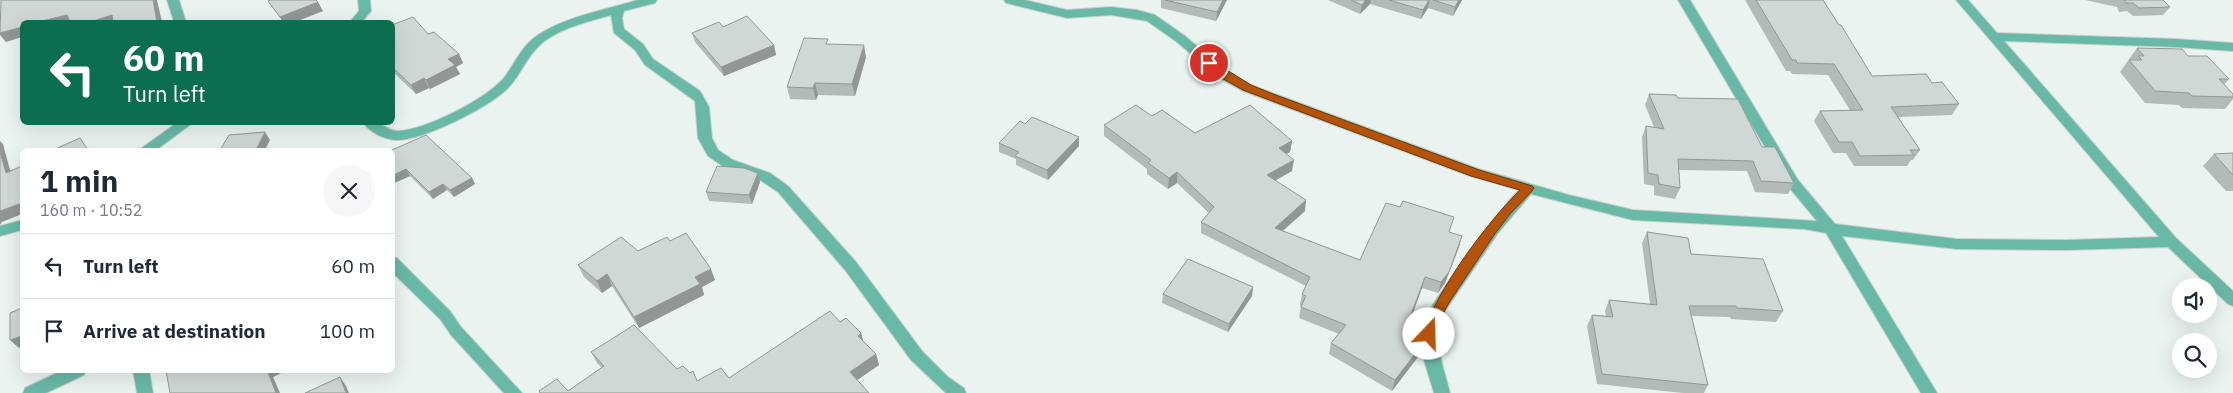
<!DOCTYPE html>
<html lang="en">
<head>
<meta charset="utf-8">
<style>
  :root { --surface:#fff; --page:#f6f6f7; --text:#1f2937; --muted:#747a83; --line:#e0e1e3 }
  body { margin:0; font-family:"IBM Plex Sans",sans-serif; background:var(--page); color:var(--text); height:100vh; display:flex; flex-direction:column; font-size:19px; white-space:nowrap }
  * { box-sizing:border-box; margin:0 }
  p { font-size:16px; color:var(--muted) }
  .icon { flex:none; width:28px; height:28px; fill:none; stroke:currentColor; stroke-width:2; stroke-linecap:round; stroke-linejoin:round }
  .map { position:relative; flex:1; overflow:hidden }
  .details { position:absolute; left:20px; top:148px; width:375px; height:225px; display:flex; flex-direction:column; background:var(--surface); border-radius:8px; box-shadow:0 5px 20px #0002 }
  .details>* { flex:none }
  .top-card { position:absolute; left:20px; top:20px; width:375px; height:105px; border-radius:8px; box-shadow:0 5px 20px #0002; background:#0b6e4f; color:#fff; overflow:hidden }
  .buttons { position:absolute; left:2172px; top:278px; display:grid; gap:10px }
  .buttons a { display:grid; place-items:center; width:45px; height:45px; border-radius:50%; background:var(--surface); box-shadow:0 5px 20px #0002; font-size:25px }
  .pin { position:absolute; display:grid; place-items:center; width:42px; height:42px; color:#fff; margin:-21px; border:2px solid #fff; border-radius:50%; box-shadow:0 1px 5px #0007 }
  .me { position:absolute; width:55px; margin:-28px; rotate:21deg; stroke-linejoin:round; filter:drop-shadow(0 0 4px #0008) }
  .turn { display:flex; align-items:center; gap:18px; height:105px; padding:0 20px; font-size:22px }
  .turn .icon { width:65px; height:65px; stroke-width:2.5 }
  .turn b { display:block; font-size:35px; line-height:42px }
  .round { display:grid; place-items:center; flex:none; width:52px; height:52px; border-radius:26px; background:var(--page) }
  .overview { display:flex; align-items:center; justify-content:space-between; height:85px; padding:0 20px }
  h1 { font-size:30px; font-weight:700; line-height:38px }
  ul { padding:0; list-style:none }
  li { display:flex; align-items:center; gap:15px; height:65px; padding:0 20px; border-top:1px solid var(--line) }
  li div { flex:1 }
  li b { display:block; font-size:19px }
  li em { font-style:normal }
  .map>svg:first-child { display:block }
</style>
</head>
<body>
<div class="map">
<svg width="2233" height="393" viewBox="0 0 2233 393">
  <rect width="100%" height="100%" fill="#eaf3f0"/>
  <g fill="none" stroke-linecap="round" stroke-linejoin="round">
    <defs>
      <path id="minor" d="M167,0H179L186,22H174Z
        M358,0H370L371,11L362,22H350L359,11Z
        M638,0H657L655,3L624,11L622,18L624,29L643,44L653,59L700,91L709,107L712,138L718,150L733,160L770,173L788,186L856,262L922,351L948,377L964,388L966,393H946L911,360L845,270L778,192L760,180L724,167L708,156L698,138L695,101L645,65L635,50L614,33L611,15C587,22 560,28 541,44C526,57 520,77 506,90C487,108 422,141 396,140C384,139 370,133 363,122C367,122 374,121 378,123C386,126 389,131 399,131C427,129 484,100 503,79C515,64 521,46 538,35C567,16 605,10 638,0Z
        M1004,0H1025L1067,10L1111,7L1137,10L1155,15L1185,36L1227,72L1251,85L1479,169L1569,195L1633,210L1817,221L1788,186L1678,0H1690L1798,180L1835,224L1957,239L2067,240L2159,237L1956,0H1968L1997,33L2176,39L2233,43V51L2176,47L2004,41L2176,238L2233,291V306L2228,304L2168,247L2067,250L1957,249L1842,236L1937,393H1921L1826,233L1804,229L1633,220L1531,194L1498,233L1445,311C1431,340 1443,364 1450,393H1434C1429,374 1419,353 1422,333C1426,309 1444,289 1457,270C1477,242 1495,215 1519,190L1470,176L1243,91L1219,78L1177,42L1147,21L1111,15L1067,18L1006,3Z
        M178,122H194L156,150H139Z
        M22,220V230L0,236V226Z
        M392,257L397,258L450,311L461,327L522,393H504L451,335L440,319L392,272Z
        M63,370H86L84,375L46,393H23L25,388Z
        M133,370H149L153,393H137Z"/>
    </defs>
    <use href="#minor" stroke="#c8d0ce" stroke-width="2"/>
    <use href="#minor" fill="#69b9a7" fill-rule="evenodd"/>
  </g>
  <path fill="#b3bab8" d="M1161,0H1227L1216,21L1161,8Z
    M1328,0H1462L1453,16L1428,8L1421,19L1370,4L1360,14Z
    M1745,0H1823L1872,76L1932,83L1959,104L1952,115L1898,117L1920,150L1913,160H1911L1907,166H1854L1846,153H1833L1814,121L1820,111L1850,110L1828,75L1792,74L1790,71H1786Z
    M2085,0H2163L2170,7L2163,15L2133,16L2127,11L2119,12L2117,7Z
    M268,1L323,11L295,22H283Z
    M392,25L428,34L459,54L463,63L456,67L460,74L430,89L429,88L416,94L392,71Z
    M723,27L774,45L776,55L724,76L695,42L692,33Z
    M829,44L866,57L855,96L818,95L816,100L790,99L787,87Z
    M2137,48L2188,56L2229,79L2224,85L2233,94V99L2225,109L2182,108L2179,105L2145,103L2120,72Z
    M1649,94L1678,98L1762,147L1794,183L1788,194L1755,192L1747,171L1679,170L1680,188L1675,199L1654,195V186L1644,184L1642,137L1646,126L1654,127L1645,105Z
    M1152,116L1195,133L1292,141L1290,152L1286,154L1292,171L1275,181L1305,211L1283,231L1360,260L1450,232L1459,247L1445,283L1438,293L1422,288L1406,332L1421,353L1392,391L1329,354L1331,343L1339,334L1299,318L1301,306L1300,305L1302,294L1306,286L1201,233V222L1209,213L1177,183L1168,189L1147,174V169L1104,136V125Z
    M1025,124L1079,137V146L1048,180L1016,165V159L999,152V143Z
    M392,150L472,178L475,184L454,197L447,190L433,199L410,176L392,184Z
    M2233,153V191H2226L2203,166L2214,154Z
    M760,182L752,204L709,201L706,192Z
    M1647,232L1691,254L1783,311L1776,322L1731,319L1730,317L1691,316L1708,385L1704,393H1683L1597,384L1587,326L1592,315L1606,316L1605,311L1609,300L1650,304L1642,243Z
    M670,241L715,280L702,287L704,295L639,328L612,286L602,293L584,277L578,265L638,251Z
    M1253,287L1252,296L1228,332L1162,303L1163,294Z
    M840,322L861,333L863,341L876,354L879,365L857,380L869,393H540L539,391H568L602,368L597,363L591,352L677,369L697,381L729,378Z"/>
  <path fill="#929796" d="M153,0H157L162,22H157Z
    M1223,0H1227L1216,21L1217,12Z
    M1366,0H1371L1370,4L1360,14L1362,5Z
    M1430,0L1428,8L1421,19L1423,10Z
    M1459,0H1462L1453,16L1455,7Z
    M318,2L323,11L295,22H283L280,17Z
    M67,15L73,22H38Z
    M112,15L118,22H90Z
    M22,27V37L6,42L0,35V33Z
    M774,45L776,55L724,76L721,67Z
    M864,45L866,57L855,96L852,84Z
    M459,54L463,63L456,67L460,74L430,89L426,80L448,59Z
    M424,78L429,88L416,94L411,85Z
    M815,83L818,95L816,100L813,88Z
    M265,132L270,140L265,150H256Z
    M1079,137V146L1048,180L1047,170Z
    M0,141L3,144L13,181L6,173L0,152Z
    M1292,141L1290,152L1277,159L1279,148Z
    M1294,160L1292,171L1265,186L1267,175Z
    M406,169L410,176L392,184V176Z
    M1177,172V183L1168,189L1169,178Z
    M758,173L760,182L752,204L749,195Z
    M472,178L475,184L454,197L450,190Z
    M443,184L447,190L433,199L429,192Z
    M1306,200L1305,211L1273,239L1275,228Z
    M22,203V214L2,222L0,225V211Z
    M1462,236L1459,247L1445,283L1438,293L1441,282Z
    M711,269L715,280L702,287L704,295L639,328L634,317L695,277Z
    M607,274L612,286L602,293L597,281Z
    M1425,277L1422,288L1402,342L1405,331Z
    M1253,287L1252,296L1228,332L1229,324Z
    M861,333L864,344L858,336Z
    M22,336V347L19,348L10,340Z
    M1424,342L1421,353L1392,391L1395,380Z
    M876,354L879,365L853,383L850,372Z
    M267,370H288L273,377L280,393H276Z
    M340,377L346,386L349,393H346Z"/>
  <path fill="#d0d8d6" stroke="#929796" d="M1,0H153L157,22H113L112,15L90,22H70L67,15L38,22H22V27L0,33Z
    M271,0H316L318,2L280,17L268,1Z
    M1165,0H1223L1217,12Z
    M1351,0H1366L1362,5Z
    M1389,0H1429L1423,10Z
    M1433,0H1459L1455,7Z
    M1756,0H1823L1839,25H1841L1872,76L1926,74L1932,83L1942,82L1959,104L1891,107L1920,150H1910L1914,155L1860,156L1852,142H1839L1820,111L1863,110L1834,64L1797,63L1796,60H1792Z
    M2124,0H2163L2170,7L2139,8L2133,3H2126Z
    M747,16L774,45L721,67L692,33L719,22L723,27Z
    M413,17L428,34L434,32L459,54L448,59L455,65L426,80L424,78L411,85L392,67V25Z
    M804,38L828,39L826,44L864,45L852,84L815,83L813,88L787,87Z
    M2137,48L2182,49L2188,56H2207L2229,79H2219L2233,94V97L2192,96L2189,93L2155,91L2129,60H2142L2138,56H2144Z
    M1649,94L1676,95L1678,98L1738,99L1762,147H1775L1794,183L1761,181L1753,161L1678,159L1680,188L1659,184L1658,175L1648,173L1646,126L1664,129Z
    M1136,105L1152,116L1162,110L1195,133L1250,105L1292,141L1279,148L1294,160L1267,175L1306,200L1275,228L1360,260L1386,203L1400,207L1403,201L1454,217L1449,232L1462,236L1449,272L1441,282L1425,277L1405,331L1424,342L1395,380L1331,343L1346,325L1301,307L1306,296L1302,294L1310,277L1201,222L1214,207L1177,172L1169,178L1148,163L1151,160L1104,125Z
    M1032,117L1079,137L1047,170L1015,156L1019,152L999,143L1020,121L1025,124Z
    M265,132L256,150H220L229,135Z
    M426,135L472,178L450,190L443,184L429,192L406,169L392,176V150Z
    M80,138L88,150H53Z
    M0,152L6,173L22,166V203L0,211Z
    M2233,153V175L2214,154Z
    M717,166L744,168L758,173L749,195L706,192Z
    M1647,232L1688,238L1691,254L1763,259L1783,311L1737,308L1736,306H1689L1708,385L1602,374L1592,315L1613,317L1609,300L1657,305Z
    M686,233L711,269L695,277L700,284L634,317L607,274L597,281L578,265L621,237L638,251L667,237L670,241Z
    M1188,259L1253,287L1229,324L1163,294Z
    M22,308V336L10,340V313Z
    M830,311L840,322L846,318L861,333L858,336L876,354L850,372L869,393H540L539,391L557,379L568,391L604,366L591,352L634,325L677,369L683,366L690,373L693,371L697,381L721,368L729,378Z
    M166,370H267L276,393H170Z
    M340,377L346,393H305Z"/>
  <path fill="#b45309" stroke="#753606" d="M1209,59L1251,85L1273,94L1479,170L1532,186L1534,188L1532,191L1510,214L1494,235L1450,301L1441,317L1434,338H1425L1423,334C1438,288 1485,225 1520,190L1471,176L1243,90L1220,77L1205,65L1204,63Z"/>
</svg>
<div class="buttons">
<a><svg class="icon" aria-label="sound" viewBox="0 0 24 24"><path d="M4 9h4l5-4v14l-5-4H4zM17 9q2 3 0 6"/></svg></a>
<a><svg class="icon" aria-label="search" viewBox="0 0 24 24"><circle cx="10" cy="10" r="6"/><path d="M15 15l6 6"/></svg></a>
</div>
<div class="pin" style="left:1209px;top:63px;background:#d93025"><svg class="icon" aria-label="arrive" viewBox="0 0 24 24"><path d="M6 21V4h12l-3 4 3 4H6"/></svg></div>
<svg class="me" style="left:1429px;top:334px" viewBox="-20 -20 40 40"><circle r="19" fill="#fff"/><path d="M0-13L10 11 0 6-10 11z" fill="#b45309"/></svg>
<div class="top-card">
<div class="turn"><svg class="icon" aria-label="left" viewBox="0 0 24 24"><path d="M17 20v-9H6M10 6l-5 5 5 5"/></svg><div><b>60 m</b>Turn left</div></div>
</div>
<section class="details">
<div class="overview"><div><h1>1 min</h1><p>160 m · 10:52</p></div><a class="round"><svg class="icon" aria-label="close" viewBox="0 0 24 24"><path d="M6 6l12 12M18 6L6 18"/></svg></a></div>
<ul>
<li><svg class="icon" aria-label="left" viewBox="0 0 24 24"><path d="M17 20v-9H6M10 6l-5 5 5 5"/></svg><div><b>Turn left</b></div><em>60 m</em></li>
<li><svg class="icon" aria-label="arrive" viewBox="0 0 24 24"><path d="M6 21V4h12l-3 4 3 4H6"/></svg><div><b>Arrive at destination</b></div><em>100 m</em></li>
</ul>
</section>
</div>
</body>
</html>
